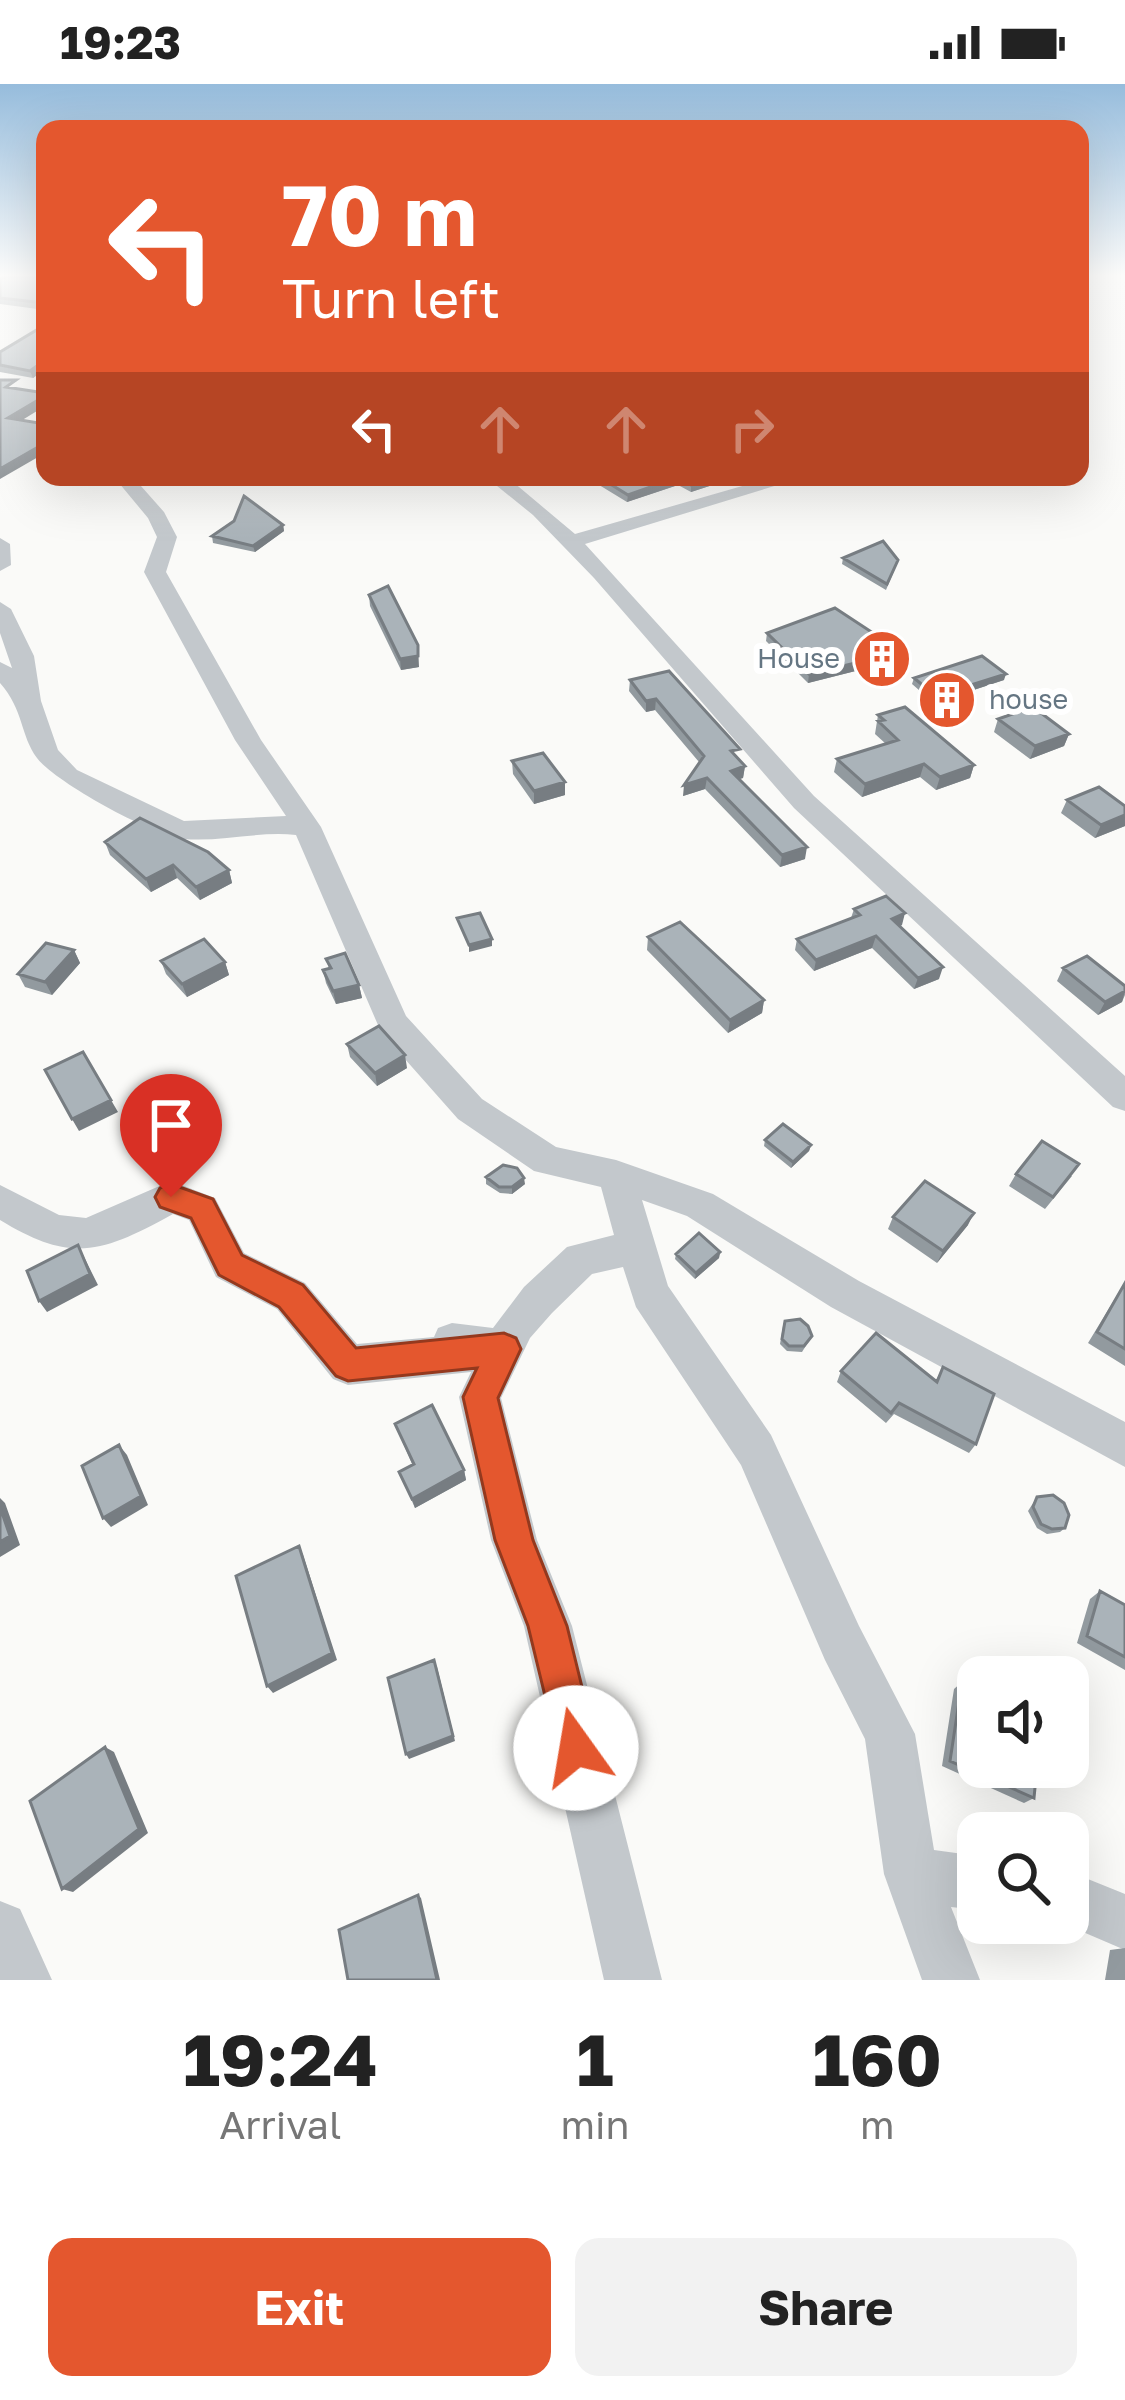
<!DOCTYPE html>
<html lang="en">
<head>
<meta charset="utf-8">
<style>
  :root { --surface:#fff; --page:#f2f2f2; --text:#222; --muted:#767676; --accent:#e4572e }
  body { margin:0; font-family:"Golos Text",sans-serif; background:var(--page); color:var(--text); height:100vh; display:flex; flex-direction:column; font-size:45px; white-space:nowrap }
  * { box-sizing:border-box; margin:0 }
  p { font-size:39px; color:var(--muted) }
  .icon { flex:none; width:66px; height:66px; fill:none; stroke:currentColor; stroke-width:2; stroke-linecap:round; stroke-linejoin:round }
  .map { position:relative; height:1896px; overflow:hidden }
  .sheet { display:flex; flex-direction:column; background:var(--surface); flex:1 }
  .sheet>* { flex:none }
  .banner { position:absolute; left:36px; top:36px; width:1053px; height:366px; border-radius:24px; box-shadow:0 12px 48px #0002; background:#e4572e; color:#fff; overflow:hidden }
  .fabs { position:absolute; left:957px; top:1572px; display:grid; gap:24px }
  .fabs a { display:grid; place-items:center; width:132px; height:132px; border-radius:24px; background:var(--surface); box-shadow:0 12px 48px #0002; font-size:60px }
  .pin { position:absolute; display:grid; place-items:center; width:102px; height:102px; color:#fff; margin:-123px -51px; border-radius:50% 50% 50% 0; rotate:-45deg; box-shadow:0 0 12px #0007 }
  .pin .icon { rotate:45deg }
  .me { position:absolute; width:132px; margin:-66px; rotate:347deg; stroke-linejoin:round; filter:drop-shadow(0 0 9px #0008) }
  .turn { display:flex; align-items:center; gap:42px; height:252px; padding:0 48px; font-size:54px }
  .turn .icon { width:156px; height:156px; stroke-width:2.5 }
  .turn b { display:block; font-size:84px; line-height:102px }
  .lanes { display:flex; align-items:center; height:114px; padding:0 48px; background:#0003; justify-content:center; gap:60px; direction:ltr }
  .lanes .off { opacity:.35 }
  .eta { display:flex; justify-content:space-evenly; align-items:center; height:204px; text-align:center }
  .eta b { font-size:72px; font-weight:700; line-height:84px }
  .action { display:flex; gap:24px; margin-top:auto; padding:24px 48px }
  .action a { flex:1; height:138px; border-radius:24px; background:var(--accent); color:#fff; font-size:48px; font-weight:700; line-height:138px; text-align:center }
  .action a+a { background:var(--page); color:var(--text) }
  .status { display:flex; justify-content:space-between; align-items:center; height:84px; padding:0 60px; background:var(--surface); direction:ltr }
  .status svg { height:33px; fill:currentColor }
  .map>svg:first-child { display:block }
</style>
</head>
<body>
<div class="status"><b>19:23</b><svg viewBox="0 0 49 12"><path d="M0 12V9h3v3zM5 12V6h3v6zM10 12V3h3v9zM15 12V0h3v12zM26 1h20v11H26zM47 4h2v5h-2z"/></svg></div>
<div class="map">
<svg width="1125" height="1896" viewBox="0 0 1125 1896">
  <rect width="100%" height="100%" fill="#fafaf8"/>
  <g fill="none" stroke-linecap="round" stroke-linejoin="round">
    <path fill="#c3c8cc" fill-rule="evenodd" d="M114,393H133L164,428L177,453L166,488L261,656L321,743L406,932L482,1015L556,1063L616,1076L713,1110L859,1197L1125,1338V1383L831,1223L687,1132L642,1116L668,1202L771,1351L859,1542L915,1650L934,1766L978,1772V1826L951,1823L980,1896H922L884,1790L865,1655L825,1576L741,1381L636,1223L623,1183L592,1190L552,1229L530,1254L501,1314L537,1456L572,1542L662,1896H604L524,1542L491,1456L459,1313L471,1288L348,1301L333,1295L277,1225L216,1193L189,1136L173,1130C102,1169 72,1180 0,1136V1101L59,1131L86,1134L171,1097L215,1114L244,1169L305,1199L357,1260L434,1253L438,1244L452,1239L493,1244L524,1203L567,1163L614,1151L601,1103L534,1087L458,1035L381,948L296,751C259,747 221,758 184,755C153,752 55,698 37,674C20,651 24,626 0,599V578L12,584L0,549V518L11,525L34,572L41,617L58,666L77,686L184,737L286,732L235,656L144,488L157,453L148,434Z
      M486,393H507L575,450L774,393H804L585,460L814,712L1125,992V1027L1113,1023L794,724L594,494L533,431Z
      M0,454L10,460L11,481L0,487Z
      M1068,1787L1125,1810V1866L1062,1839H1068Z
      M0,1817L20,1825L52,1896H0Z"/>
  </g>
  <path fill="#929a9f" d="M45,190V226L0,220V195Z
    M45,241V285L33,294L0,288V268Z
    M586,393H737L691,408L678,401L627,418Z
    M283,441L284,447L255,468L213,459L212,452Z
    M843,474L896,482L886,506L842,480Z
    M369,511L419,583L401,586L370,522Z
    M767,549L899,576L808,599L766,557Z
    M914,594L1004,596L934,619L912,600Z
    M630,596L738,675L745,682L743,694L739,695L805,775L780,783L705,705L683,712L699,678L655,626L646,628L629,607Z
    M878,631L974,681L970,694L936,706L920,693L862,713L834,688L837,675L886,660L875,650Z
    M998,635L1069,650L1064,662L1030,675L994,648Z
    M512,677L565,698V711L534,720L513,690Z
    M1067,716L1125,722V742L1095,754L1061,729Z
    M105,758L229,786L232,799L200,816L177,794L151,808L110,771Z
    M854,825L902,841L900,842L939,895L914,905L872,864L814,887L795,866L797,855L851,834Z
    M648,853L764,916L762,929L728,949L647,866Z
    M74,866L80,879L52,911L25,903L18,890Z
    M326,875L359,901L362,914L336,920L326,899L323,886L329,884Z
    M161,877L225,878L229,891L187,913L166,890Z
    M1063,884L1125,902V911L1122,918L1098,931L1057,897Z
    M347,960L407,984L377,1002L350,973Z
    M765,1056L811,1061L809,1067L791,1084L764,1062Z
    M1016,1090L1072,1092L1045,1125L1009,1102Z
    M486,1093L525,1100L512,1110L500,1109L486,1100Z
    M893,1133L968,1141L937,1179L888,1145Z
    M720,1168L719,1174L695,1195L675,1175L676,1170Z
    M1125,1198V1282L1088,1259Z
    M783,1242L812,1252L802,1268L787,1267L780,1260Z
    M943,1283L976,1360L969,1369L894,1330L886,1339L837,1298L841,1287L936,1296Z
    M395,1340L464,1386L466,1396L415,1424L399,1388L412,1380Z
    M1037,1413L1065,1444L1060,1448L1047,1450L1037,1444L1028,1427Z
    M1100,1507L1125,1521V1586L1077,1559L1090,1515Z
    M962,1598L1034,1714L1024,1719L942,1682L954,1605Z
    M1125,1864V1896H1105L1110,1866Z"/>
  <path fill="#777d82" d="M45,276V285L33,294L30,287Z
    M45,312V322L11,343L8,334Z
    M45,359V369L0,395V385Z
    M679,393L678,401L627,418L628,411Z
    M715,393H737L691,408V401Z
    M283,441L284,447L255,468L253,462Z
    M418,561L419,583L401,586L400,575Z
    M902,568L899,576L808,599L809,590Z
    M1006,590L1004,596L934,619L936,612Z
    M656,615L655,626L646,628V617Z
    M1069,650L1064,662L1030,675L1035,662Z
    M924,680L920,693L862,713L865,700Z
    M974,681L970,694L936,706L940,693Z
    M745,682L743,694L729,698L731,687Z
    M707,694L705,705L683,712L684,701Z
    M565,698V711L534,720V707Z
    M1125,731V742L1095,754L1101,741Z
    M807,763L805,775L780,783L782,771Z
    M173,781L177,794L151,808L146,795Z
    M229,786L232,799L200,816L196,803Z
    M905,829L902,841L889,846L892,835Z
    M876,852L872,864L814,887L816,876Z
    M492,855V862L469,868V861Z
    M74,866L80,879L52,911L45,898Z
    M225,878L229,891L187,913L182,900Z
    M943,883L939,895L914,905L918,894Z
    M359,901L362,914L336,920L333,907Z
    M1125,907L1122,918L1098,931L1105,918Z
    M764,916L762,929L728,949L730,936Z
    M405,971L407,984L377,1002L375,989Z
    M111,1016L118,1028L79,1047L72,1035Z
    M811,1061L809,1067L791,1084L793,1078Z
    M524,1094L525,1100L512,1110V1103Z
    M974,1129L968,1141L937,1179L943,1167Z
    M78,1161L98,1201L47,1228L39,1217Z
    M720,1168L719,1174L695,1195L696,1189Z
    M119,1361L127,1371L148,1421L111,1443L103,1434Z
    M464,1386L466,1396L415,1424L412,1415Z
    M0,1414L5,1419L20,1461L0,1473Z
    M299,1462L303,1471L337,1576L273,1609L267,1602Z
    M437,1583L455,1657L409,1675L406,1670Z
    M105,1663L114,1668L148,1749L73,1808L62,1805Z
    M418,1811L421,1814L440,1896H437Z"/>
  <path fill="#aab3b9" stroke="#777d82" stroke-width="3" d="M11,190H45V219L0,214V195Z
    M45,241V276L30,287L0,281V268Z
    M0,296H16L6,303L45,309V312L8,334L45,340V359L0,385Z
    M599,393H715L691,401L679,393L628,411Z
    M244,412L283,441L253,462L212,452L234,437Z
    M883,457L898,476L887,500L843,474Z
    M388,502L418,561V572L400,575L369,511Z
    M835,524L902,568L809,590L767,549Z
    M982,572L1006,590L936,612L914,594Z
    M669,587L740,665L731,667L745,682L731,687L807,763L782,771L707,694L684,701L704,672L656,615L646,617L630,596Z
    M905,623L974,681L940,693L924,680L865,700L837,675L898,656L878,637L884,636L878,631Z
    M1033,623L1069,650L1035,662L998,635Z
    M543,669L565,698L534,707L512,677Z
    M1099,703L1125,722V731L1101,741L1067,716Z
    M140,734L208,768L229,786L196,803L173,781L146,795L105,758Z
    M886,812L905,829L892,835L943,883L918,894L876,852L816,876L797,855L860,831L854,825Z
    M480,829L492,855L469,861L457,834Z
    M680,838L764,916L730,936L648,853Z
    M204,855L225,878L182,900L161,877Z
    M46,859L74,866L45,898L18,890Z
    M345,869L359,901L333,907L323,886L331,884L326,875Z
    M1087,872L1125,902V907L1105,918L1063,884Z
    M379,942L405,971L375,989L347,960Z
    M83,968L111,1016L72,1035L45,986Z
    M783,1040L811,1061L793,1078L765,1056Z
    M1042,1057L1079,1080L1053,1113L1016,1090Z
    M503,1081L517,1084L524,1094L512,1103H499L486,1093Z
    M925,1097L974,1129L943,1167L893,1133Z
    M699,1149L720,1168L696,1189L676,1170Z
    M78,1161L90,1190L39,1217L27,1187Z
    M1125,1199V1265L1097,1248Z
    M800,1235L808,1242L812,1252L804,1262H789L782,1255L785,1237Z
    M876,1249L937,1298L943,1283L994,1310L976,1360L899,1319L891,1329L841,1287Z
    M432,1321L464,1386L412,1415L399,1388L414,1380L395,1340Z
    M119,1361L141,1412L103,1434L82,1382Z
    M1053,1411L1064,1419L1069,1431L1065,1444L1052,1445L1041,1440L1033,1423L1037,1413Z
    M0,1423L10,1452L0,1458Z
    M299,1462L332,1569L267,1602L236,1492Z
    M1100,1507L1125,1521V1573L1087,1552Z
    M434,1576L453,1652L406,1670L388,1594Z
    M962,1598L978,1605V1683H1037L1034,1714L950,1677Z
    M105,1663L139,1745L62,1805L30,1717Z
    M418,1811L437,1896H348L339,1846Z"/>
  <linearGradient id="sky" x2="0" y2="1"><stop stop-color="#96bcdc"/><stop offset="0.42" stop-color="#fdfdfc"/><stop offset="1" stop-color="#fdfdfc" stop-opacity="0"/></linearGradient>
  <rect width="1125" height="455" fill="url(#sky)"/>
  <path fill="#e4572e" stroke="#94391e" stroke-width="3" d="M171,1100L213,1115L242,1171L303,1201L356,1264L504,1249L516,1254L521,1265L498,1314L533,1456L567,1542L597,1664L591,1678L576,1685L561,1678L528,1542L495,1456L463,1313L477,1284L348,1297L336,1292L279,1223L219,1191L191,1134L160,1123L155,1113L160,1104Z"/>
  <defs>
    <symbol id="building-disc" viewBox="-11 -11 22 22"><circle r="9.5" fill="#e4572e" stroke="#fff"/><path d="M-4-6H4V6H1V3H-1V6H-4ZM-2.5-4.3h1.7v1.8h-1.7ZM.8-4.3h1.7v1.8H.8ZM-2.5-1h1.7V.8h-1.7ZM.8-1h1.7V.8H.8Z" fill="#fff"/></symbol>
  </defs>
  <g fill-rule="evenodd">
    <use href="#building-disc" x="849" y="542" width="66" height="66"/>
    <use href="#building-disc" x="914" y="583" width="66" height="66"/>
  </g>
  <g text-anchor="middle" stroke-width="12" stroke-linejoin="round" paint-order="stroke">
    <g font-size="27" fill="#657683" stroke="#fff" text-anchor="end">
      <text x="840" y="584">House</text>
      <text x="989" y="625" text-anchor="start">house</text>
    </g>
  </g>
</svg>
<div class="fabs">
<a><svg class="icon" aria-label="sound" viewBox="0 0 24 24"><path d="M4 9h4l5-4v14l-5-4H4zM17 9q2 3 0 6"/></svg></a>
<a><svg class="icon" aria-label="search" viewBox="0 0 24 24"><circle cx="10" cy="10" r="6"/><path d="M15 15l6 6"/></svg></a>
</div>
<div class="pin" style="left:171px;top:1113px;background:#d93025"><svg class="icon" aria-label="arrive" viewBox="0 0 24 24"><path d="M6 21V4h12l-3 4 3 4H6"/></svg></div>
<svg class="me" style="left:576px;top:1664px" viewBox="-20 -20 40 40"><circle r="19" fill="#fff"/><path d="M0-13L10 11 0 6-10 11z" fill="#e4572e"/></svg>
<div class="banner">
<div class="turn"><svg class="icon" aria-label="left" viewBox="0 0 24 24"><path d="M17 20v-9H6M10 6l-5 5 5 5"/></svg><div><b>70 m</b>Turn left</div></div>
<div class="lanes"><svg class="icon" aria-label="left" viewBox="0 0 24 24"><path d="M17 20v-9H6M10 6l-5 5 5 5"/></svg><svg class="icon off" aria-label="ahead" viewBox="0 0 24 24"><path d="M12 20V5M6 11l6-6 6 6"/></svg><svg class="icon off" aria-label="ahead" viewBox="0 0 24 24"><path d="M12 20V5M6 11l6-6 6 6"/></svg><svg class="icon off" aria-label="right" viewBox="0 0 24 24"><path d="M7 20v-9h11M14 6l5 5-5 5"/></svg></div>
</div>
</div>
<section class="sheet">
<div class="eta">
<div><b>19:24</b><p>Arrival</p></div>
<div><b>1</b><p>min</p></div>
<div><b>160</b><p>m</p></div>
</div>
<div class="action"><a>Exit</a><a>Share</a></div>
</section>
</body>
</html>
